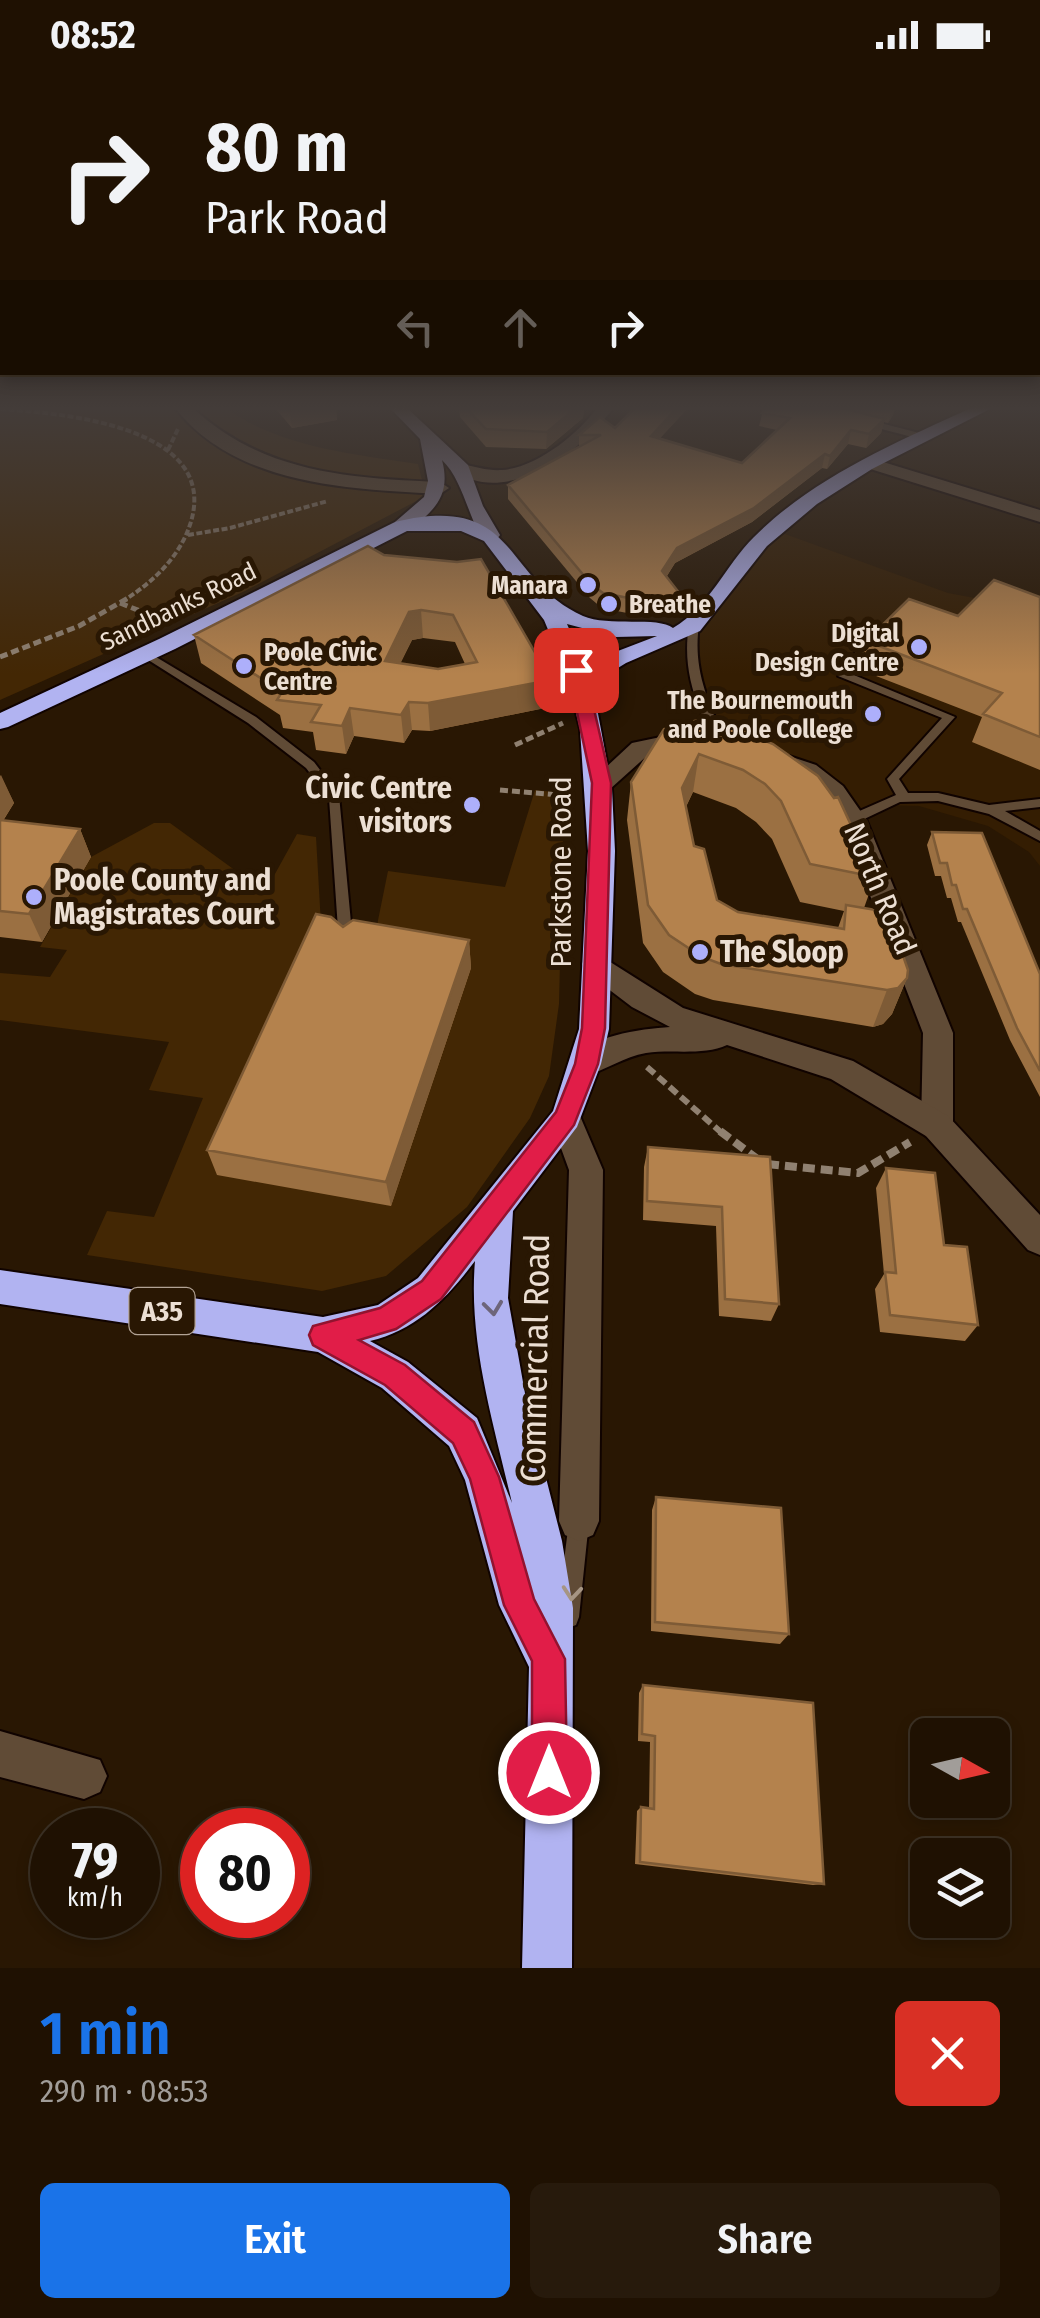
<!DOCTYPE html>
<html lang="en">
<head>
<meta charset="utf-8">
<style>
  :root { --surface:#1f1102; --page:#271a0c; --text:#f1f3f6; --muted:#a19d99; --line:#3c3124; --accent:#1a73e8 }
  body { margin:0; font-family:"Fira Sans Condensed",sans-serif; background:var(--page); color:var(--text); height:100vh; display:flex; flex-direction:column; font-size:38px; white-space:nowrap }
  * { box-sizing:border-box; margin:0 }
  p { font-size:32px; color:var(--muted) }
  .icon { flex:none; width:55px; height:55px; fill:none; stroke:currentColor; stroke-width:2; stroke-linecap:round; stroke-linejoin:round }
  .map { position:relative; height:1898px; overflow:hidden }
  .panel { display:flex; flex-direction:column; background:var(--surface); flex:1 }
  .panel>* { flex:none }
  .guide { position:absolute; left:0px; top:0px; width:1040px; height:305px; box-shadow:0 5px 15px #0003,0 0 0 2px var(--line); background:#1f1102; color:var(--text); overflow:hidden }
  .needle { width:65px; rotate:98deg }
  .fabs { position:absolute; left:910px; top:1648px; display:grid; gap:20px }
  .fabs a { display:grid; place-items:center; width:100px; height:100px; border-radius:15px; background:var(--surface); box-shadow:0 5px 15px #0003,0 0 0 2px var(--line); font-size:50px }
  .speed { position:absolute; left:30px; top:1738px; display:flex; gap:20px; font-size:50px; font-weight:700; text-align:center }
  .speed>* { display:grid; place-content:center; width:130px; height:130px; border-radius:50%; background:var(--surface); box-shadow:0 5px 15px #0003,0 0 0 2px var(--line); line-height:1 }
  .speed small { font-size:25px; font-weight:400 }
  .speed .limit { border:15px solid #d22; background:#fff; color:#111 }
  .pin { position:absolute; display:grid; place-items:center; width:85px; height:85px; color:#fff; margin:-42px; border-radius:20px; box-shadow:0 5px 15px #0006 }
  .me { position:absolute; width:110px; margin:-55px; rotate:0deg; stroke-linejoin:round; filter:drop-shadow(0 0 8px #0008) }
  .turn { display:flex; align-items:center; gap:35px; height:210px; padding:0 40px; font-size:45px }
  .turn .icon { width:130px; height:130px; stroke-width:2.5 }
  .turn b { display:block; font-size:70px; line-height:85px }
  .lanes { display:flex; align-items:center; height:95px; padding:0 40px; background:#0003; justify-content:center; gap:50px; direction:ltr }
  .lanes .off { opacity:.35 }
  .round { display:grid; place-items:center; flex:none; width:105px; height:105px; border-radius:15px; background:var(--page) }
  .overview { display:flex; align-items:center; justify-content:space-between; height:170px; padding:0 40px }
  h1 { font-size:60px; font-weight:600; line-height:75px; color:var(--accent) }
  .action { display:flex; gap:20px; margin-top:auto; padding:20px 40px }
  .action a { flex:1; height:115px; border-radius:15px; background:var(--accent); color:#fff; font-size:40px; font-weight:600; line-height:115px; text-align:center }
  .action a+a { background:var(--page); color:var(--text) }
  .status { display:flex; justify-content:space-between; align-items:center; height:70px; padding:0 50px; background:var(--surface); direction:ltr }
  .status svg { height:28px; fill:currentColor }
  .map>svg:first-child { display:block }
</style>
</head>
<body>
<div class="status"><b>08:52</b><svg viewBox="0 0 49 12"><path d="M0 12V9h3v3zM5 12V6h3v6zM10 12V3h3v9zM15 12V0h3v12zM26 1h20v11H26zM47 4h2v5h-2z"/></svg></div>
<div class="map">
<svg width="1040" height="1898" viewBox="0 0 1040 1898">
  <rect width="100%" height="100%" fill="#291703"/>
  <path fill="#341d02" d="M774,460L948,523L1040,540V796L1029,782L988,756L919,736L881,735L853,749L716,664L698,623L694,555Z"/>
  <path fill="#432704" d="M0,338H226C279,377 354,384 418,394L426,426L245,521L0,630Z
    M535,720L564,723L559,934L549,1006L530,1048L467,1137L386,1206L322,1221L87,1185L107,1141L154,1147L203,1028L149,1020L169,972L0,950V903L50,907L67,880L40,877L91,787L154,753H170L265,822L297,764L316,767L322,872L372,880L388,801L505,817Z"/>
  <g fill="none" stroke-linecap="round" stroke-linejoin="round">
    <defs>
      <path id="lane" d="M865,349L927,365L928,367L924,370L862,354V350Z
        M694,552L699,555C693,596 706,627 722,664L716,668C707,662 705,652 700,641C689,612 684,586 689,555Z
        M874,565L879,568L849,603L955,647L899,709L908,723H938L989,735L1040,729V737L1005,741L1040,761V771L989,744L938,731L900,732L858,752H848L847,749L848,746L896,725L887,709L942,648L838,606V602L870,566Z
        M146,581L256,647L314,692L339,725L353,874L351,878H341L339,874L329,728L306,698L248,653L142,586V582Z
        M579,1441L586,1444L589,1451L579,1547L576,1555L568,1558L560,1555L557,1547L569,1451L572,1444Z"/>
      <path id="street" d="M175,338H193C263,403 348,408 440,412L449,418L440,424C349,419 237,416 175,338Z
        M597,338H613C584,380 504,440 453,399L462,394C475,397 489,401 502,400C536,398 578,364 597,338Z
        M870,388L1040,440V452L864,397L861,393Z
        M694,660L706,667L702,672L649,684L610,719H592L589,713L632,673Z
        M789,686L816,695L843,716L866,749L953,963V1056L948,1066L937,1070L926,1066L921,1056L923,963L841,750C829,733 817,717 799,707C790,702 784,702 777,694L780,689Z
        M566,1035L577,1039L603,1100L599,1451L593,1465L579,1471L565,1465L559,1451L569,1100L550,1048L555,1039Z
        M0,1661L100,1690L107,1706L100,1722L84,1729L0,1707Z"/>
      <path id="secondary" d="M596,883L683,938L853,991L948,1046L1040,1145V1185L1028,1180L926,1066L831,1009L727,975C704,986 672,979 646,983C624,987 607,999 586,1006L575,1003L571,994C586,965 641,959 670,957L632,937L586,902L582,894L586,886Z"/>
      <path id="primary" d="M390,338H407L468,395L483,436L500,465L497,469H483L480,465C467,441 461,408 442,390C451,424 436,440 409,460H395V452L424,427L428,411L420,369Z"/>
      <path id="highway" d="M971,338H992L872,399L817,434L767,476L700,561L626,593L613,601L594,622L612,719L615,781L609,959L601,994L577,1057L513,1141L508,1228L526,1329L562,1471L573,1538L572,1898H522L529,1597L499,1535L465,1410L449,1376L382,1318L318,1282L0,1234V1200L323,1247L378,1235L418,1208L553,1041L579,959L588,781L580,659L566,603L544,550L484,471L461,461H407L175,579L8,657L0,659V643L159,569L395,452C520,422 501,509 583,546C608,557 658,546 673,558C710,536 725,496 754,467C814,407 895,373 971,338ZM567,554L616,567L657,566L610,584L587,600ZM475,1191C468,1272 494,1355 512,1433L477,1348L408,1292L370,1271C417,1260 447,1228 475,1191Z"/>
    </defs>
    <use href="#lane" stroke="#100300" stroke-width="4"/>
    <use href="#street" stroke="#100300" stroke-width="4"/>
    <use href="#secondary" stroke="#100300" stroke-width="4"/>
    <use href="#primary" stroke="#100300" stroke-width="4"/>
    <use href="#highway" stroke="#100300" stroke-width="4"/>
    <path stroke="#908171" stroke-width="4" stroke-dasharray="6 2.5" stroke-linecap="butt" d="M0,339C62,343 215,356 192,448C183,483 156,510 126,529
      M168,380L178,359
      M188,465L230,458L328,431"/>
    <path stroke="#908171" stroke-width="5" stroke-dasharray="8 4" stroke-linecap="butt" d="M120,533L165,551
      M0,587L79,556L130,527
      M515,675L563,653
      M500,720L570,726"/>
    <path stroke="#908171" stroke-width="6" stroke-dasharray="10 5" stroke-linecap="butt" d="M647,997L723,1064"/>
    <path stroke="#908171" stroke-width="8" stroke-dasharray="12 6" stroke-linecap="butt" d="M720,1061L756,1088
      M767,1094L858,1103L910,1072"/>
    <use href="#lane" fill="#604b36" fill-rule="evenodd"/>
    <use href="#street" fill="#604b36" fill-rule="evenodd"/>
    <use href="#secondary" fill="#604b36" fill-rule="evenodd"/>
    <use href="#primary" fill="#9189a6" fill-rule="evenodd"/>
    <use href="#highway" fill="#b1b3f1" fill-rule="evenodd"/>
  </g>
  <path fill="#9b7042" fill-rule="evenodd" d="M275,338H336L337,350L292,358Z
    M459,338H584L583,348L546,379L486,377L460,347Z
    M688,338L660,368L742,393L777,360L759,356L763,341L757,338H895L893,345L888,353L884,352L881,363L866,378L848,374L827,399L822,398L752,452L675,493L667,506L684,529L682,544L642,546L602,538L590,528L508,429V415L579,377V365Z
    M368,476L551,610L550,637L430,661L412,660L404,673L354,666L346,684L316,680L313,662L283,658L280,645L201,593L194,565ZM423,568L455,572L465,594L438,599L400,593L412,570Z
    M1040,527V700L972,672L982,647L858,599L866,571L958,546Z
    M698,650L875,807L864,838L907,908L892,944L883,954L873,957L713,930L695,924L663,902L643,873L627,750L631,712ZM693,722L736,738L756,752L772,769L800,832L844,841L838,858L738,842L717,830L694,776L686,737Z
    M0,705L14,733L3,751L80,759L91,787L42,872L0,867Z
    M932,762L1040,904V1027L1010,970L961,852H958L951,828H947L941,806H935L927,775Z
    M343,857L469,870L471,898L391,1136L217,1105L207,1080Z
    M648,1077L770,1087L779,1234L771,1251L719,1246L716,1156L643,1150L644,1097Z
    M886,1098L944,1175L978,1255L965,1271L880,1262L875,1219L884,1204L876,1118Z
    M656,1427L789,1564L780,1574L651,1561L652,1440Z
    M643,1615L824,1814L813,1815L635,1794L637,1741L641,1737L649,1738L650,1672L638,1671L639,1623Z"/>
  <path fill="#7e5b36" d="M294,338H336L337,350L292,358L289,339Z
    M576,338H584L583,348L546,379L547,362Z
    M677,338H688L650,379L651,366Z
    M892,338H895L893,345L888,353Z
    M885,349L881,363L866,378L869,364Z
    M851,360L848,374L827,399L830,386Z
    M825,384L822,398L752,452L675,493L661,515L662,501L677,478Z
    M421,540L423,568L412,570L388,619L385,591L409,542Z
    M551,610L550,637L430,661L428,633Z
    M409,632L412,660L404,673L401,645Z
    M350,638L354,666L346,684L342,656Z
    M699,684L693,722L676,756L682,718Z
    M1,705L14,733L0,755V707Z
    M80,759L91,787L42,872L29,844Z
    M469,870L471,898L391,1136L386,1112Z
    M907,908L892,944L883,954L873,957L887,920Z"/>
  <path fill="#b4824d" stroke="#7e5b36" stroke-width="2.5" fill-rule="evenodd" d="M466,338H576L547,362L486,359Z
    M635,338H677L651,366L742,393L790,348L762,343L766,338H841L885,349L869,364L851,360L830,386L825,384L754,438L677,478L662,501L684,529L644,531L603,523L591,514L508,415L601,365H579L600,347L615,358Z
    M368,476L384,485L457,492L481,489L551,610L428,633L409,632L401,645L350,638L342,656L311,652L321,635L277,630L282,622L194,565ZM421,540L453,545L477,592L438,599L385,591L409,542Z
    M994,510L1040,527V667L983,644L1002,623L866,571L909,529L958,546Z
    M698,650L728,656L773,674L818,706L834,728L838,727L875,807L810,794L781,731L765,714L743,700L699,684L682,718L694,776L704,779L717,830L738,842L844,859L846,835L888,842L908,900L907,908L898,918L887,920L721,894L702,887L669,865L648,835L631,712L664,659Z
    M0,750L80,759L29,844L0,841Z
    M932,762L982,763L1040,904V1001L1017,958L967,839H963L956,815H952L947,793H940Z
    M316,844L331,847L343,857L353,850L469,870L386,1112L207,1080Z
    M648,1077L770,1087L779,1234L725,1229L722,1137L647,1131Z
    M886,1098L935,1103L944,1175L967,1177L978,1255L890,1245L885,1202L896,1203Z
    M656,1427L781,1438L789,1564L655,1552Z
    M643,1615L813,1633L824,1814L640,1792L641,1737L654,1739L655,1666L642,1664Z"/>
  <defs><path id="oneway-chevron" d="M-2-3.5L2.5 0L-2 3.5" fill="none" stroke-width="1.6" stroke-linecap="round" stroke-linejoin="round" transform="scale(2.5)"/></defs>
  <use stroke="#6d657a" href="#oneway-chevron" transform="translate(493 1238) rotate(83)"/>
  <use stroke="#a69584" href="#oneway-chevron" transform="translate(572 1523) rotate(95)"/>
  <linearGradient id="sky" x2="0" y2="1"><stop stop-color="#170d02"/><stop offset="0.56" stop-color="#433c39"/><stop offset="1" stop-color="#433c39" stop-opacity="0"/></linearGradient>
  <rect width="1040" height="604" fill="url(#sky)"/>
  <path fill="#e11d48" stroke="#92132f" stroke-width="2.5" d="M570,597L585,600L611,713L605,958L598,994L574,1055L441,1229L396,1259L359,1270L405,1295L474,1352L499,1407L534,1529L565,1589L567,1703L562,1715L549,1720L537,1715L532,1703V1591L504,1535L470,1409L453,1373L385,1315L313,1275L309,1265L313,1256L380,1238L422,1211L556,1042L575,994L582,958L592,713L568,600Z"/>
  <g fill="#adaffb" stroke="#291703" stroke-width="4">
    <circle cx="588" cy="515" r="10"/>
    <circle cx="609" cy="534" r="10"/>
    <circle cx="919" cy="577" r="10"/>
    <circle cx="244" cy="596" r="10"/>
    <circle cx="873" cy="644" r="10"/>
    <circle cx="472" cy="735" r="10"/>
    <circle cx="34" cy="827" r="10"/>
    <circle cx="700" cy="882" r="10"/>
  </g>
  <g text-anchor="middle" stroke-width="10" stroke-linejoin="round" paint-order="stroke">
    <g font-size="25" font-weight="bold" fill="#ecdfd3" stroke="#291703" text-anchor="end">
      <text x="568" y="524">Manara</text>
      <text x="629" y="543" text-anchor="start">Breathe</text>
      <text x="899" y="572">Digital<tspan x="899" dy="29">Design Centre</tspan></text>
      <text x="264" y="591" text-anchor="start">Poole Civic<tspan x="264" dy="29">Centre</tspan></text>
      <text x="853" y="639">The Bournemouth<tspan x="853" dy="29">and Poole College</tspan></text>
    </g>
    <g font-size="25" fill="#ecdfd3" stroke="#291703">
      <text transform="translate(178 536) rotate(-26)" y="9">Sandbanks Road</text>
    </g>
    <rect fill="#291703" stroke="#b2a395" stroke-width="2.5" x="129.5" y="1218" width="65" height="46" rx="8"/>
    <g font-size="28" font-weight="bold" fill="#ecdfd3">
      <text x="162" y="1251">A35</text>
    </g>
    <g font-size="30" font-weight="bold" fill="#ecdfd3" stroke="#291703" text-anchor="start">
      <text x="452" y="728" text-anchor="end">Civic Centre<tspan x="452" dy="34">visitors</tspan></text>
      <text x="54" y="820">Poole County and<tspan x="54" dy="34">Magistrates Court</tspan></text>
      <text x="720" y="892">The Sloop</text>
    </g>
    <g font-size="30" fill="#ecdfd3" stroke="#291703">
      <text transform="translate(561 802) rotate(-90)" y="10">Parkstone Road</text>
      <text transform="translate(880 819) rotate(67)" y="10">North Road</text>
    </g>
    <g font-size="35" fill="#ecdfd3" stroke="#291703">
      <text transform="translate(535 1288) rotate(-89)" y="12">Commercial Road</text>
    </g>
  </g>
</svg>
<div class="fabs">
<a><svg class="needle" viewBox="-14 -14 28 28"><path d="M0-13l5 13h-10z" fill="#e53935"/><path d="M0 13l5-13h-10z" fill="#a19d99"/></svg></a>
<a><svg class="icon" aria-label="layers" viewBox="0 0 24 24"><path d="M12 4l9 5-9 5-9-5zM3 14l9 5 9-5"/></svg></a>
</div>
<div class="speed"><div>79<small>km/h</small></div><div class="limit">80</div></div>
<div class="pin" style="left:576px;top:600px;background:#d93025"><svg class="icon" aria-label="arrive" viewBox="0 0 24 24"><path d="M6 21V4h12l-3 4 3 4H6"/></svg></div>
<svg class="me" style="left:549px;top:1703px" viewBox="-20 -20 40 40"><circle r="17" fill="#e11d48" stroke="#fff" stroke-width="3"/><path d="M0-11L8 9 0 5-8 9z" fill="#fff"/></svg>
<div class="guide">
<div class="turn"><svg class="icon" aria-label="right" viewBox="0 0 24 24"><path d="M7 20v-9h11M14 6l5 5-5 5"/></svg><div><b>80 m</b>Park Road</div></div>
<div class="lanes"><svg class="icon off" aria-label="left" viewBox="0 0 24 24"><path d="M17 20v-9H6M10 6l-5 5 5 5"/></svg><svg class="icon off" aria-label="ahead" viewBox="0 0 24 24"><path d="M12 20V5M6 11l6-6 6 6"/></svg><svg class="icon" aria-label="right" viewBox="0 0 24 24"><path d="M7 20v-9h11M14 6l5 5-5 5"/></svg></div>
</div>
</div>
<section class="panel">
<div class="overview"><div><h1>1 min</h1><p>290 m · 08:53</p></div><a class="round" style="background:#d93025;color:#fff"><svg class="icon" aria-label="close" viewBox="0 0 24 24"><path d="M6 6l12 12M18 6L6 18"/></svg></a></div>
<div class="action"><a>Exit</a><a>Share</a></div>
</section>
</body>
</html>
